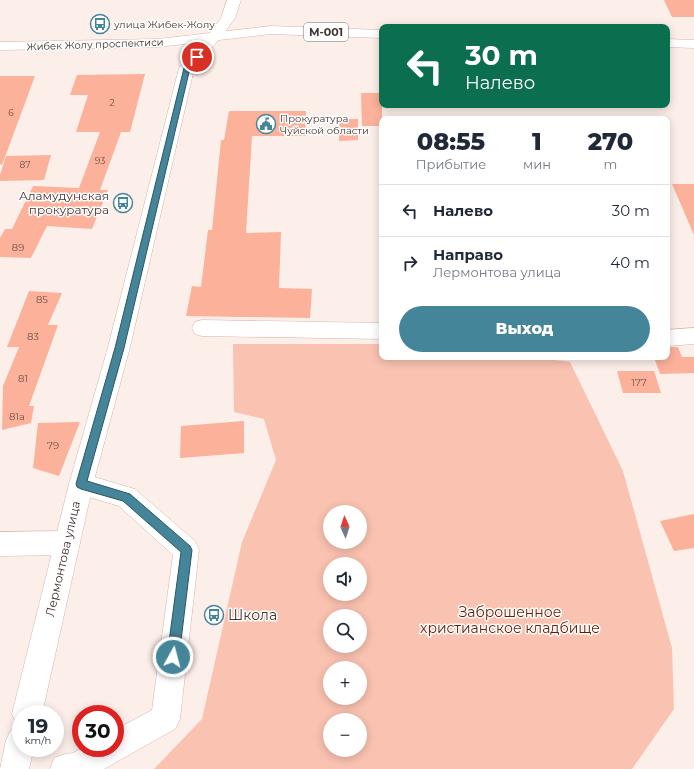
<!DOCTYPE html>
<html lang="ru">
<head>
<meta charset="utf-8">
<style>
  :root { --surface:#fff; --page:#f2f2f3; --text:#1f2937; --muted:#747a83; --line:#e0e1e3; --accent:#458599 }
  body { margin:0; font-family:Montserrat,sans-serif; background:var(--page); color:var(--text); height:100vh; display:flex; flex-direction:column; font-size:15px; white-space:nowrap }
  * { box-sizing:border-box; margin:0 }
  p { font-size:13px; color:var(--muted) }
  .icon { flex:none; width:22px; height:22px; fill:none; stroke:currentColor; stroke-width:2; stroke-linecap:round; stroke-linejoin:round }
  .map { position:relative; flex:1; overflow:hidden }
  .sheet { position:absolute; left:379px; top:116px; width:291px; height:244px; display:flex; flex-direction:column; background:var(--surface); border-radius:8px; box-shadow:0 2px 10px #0003 }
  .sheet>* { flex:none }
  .hud { position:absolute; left:379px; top:24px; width:291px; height:84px; border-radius:8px; box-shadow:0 2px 10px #0003; background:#0b6e4f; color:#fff; overflow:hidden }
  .needle { width:26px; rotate:357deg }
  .tools { position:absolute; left:323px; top:505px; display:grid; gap:8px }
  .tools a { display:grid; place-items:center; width:44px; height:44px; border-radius:50%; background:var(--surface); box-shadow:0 2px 10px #0003; font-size:20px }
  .speed { position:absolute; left:12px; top:705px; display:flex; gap:8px; font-size:20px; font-weight:700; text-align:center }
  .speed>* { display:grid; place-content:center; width:52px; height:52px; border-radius:50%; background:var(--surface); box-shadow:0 2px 10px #0003; line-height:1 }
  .speed small { font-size:10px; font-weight:400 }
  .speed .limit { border:6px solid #d22; background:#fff; color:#111 }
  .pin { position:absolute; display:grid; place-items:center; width:34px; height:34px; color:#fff; margin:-17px; border:2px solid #fff; border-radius:50%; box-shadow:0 1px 4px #0007 }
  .me { position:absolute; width:44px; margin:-22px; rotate:7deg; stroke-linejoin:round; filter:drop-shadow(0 0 3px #0008) }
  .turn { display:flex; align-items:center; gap:14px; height:84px; padding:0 20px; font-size:18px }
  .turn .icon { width:52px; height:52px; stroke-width:2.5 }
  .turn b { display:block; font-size:28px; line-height:34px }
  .eta { display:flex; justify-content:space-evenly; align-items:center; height:68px; text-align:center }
  .eta b { font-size:24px; font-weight:800; line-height:28px }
  .cta { display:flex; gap:8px; margin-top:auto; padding:8px 20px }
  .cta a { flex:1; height:46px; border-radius:24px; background:var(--accent); color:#fff; font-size:16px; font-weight:800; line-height:46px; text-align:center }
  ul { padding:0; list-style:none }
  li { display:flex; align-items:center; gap:12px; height:52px; padding:0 20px; border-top:1px solid var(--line) }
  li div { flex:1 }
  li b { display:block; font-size:15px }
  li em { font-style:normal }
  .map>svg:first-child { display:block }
</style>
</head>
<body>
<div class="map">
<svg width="694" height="769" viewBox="0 0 694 769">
  <rect width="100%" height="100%" fill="#fceee9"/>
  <path fill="#fac2b0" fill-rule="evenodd" d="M233,344H382V357H532L570,362L623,471L672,648L674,709L632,769H154L202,719L242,542L276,460L264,419L234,412ZM330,512H360V542H330ZM330,564H360V594H330ZM330,616H360V646H330ZM330,668H360V698H330ZM330,720H360V750H330Z"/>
  <path fill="#fbb19a" d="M664,0H694V17H672Z
    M145,74L130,132H121L100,190H108L92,229L47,226L31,258L0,257V238L5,229H12L33,186L79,188L100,132H76L88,95H70L77,75Z
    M0,76H35L2,165L0,164Z
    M361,93H382V126H362Z
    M229,111H306L305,136H252L246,233L281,232L279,288L312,289L310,318L186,316L192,286L201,287L208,230H212L221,140H224Z
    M339,119H358V140L339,141Z
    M51,155L44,180L0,181V175L6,156Z
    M672,184H694V235Z
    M29,291L62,293L48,325H58L29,406H34L31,423L2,430L3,386L19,347H7Z
    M667,347H678L682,357H694V373L660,374L654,357H667Z
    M617,371H654L661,393H623Z
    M244,421V453L180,458L181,426Z
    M80,422L59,476L33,468L38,423Z
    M694,514V548L674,551L660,521Z"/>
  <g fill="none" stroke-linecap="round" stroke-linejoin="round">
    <defs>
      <path id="street" d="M227,0H241L235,18L219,40L214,41L209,40L207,37L221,18Z
        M202,320L382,323V339L202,336L195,334L192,328L195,322Z
        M694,328V344L667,346V330Z
        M81,473L135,489L195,541L199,550L180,719L175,729L104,769H50L54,758L65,754L73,753L82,748H115V730L152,710L173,555L119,506L72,492L69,484L72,476Z
        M67,531L76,534L80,543L76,552L67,555L0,556V532Z"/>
      <path id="secondary" d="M214,33L219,34L221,37L194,69L130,347L93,484L42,714H21V748H34L29,769H0L6,740L11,730L20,726L17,724L12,714L69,484L108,347L179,68L209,34Z"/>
      <path id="primary" d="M271,26L382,30V38L271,34L158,47L0,50V42L158,39Z
        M667,39L694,40V48L667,47Z"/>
    </defs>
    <use href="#street" stroke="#d6b5ab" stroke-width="1"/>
    <use href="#secondary" stroke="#d6b5ab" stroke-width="1"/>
    <use href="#primary" stroke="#d6b5ab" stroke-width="1"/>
    <use href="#street" fill="#fff" fill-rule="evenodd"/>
    <use href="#secondary" fill="#fff" fill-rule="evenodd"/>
    <use href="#primary" fill="#fff" fill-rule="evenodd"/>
  </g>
  <path fill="#458599" stroke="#2d5663" d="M194,56L200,57L190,68L124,348L87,481L130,494L190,546L192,550L179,657L177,661L173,663L169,661L167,657L181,552L123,501L81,489L77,487L76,484L115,348L184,68Z"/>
  <defs>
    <symbol id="bus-ring" viewBox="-11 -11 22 22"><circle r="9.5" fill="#fff" stroke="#458599" stroke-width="1.5"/><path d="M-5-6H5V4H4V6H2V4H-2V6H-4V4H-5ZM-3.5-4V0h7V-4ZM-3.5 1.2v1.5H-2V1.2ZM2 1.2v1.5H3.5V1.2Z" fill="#458599"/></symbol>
    <symbol id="civic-ring" viewBox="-11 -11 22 22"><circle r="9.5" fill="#fff" stroke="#458599" stroke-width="1.5"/><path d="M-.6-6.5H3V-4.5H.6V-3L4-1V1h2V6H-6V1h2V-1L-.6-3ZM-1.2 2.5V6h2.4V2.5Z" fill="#458599"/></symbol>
  </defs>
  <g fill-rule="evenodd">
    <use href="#bus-ring" x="89" y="13" width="22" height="22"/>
    <use href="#civic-ring" x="255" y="113" width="22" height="22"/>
    <use href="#bus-ring" x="112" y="192" width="22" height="22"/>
    <use href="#bus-ring" x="203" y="604" width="22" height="22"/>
  </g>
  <g text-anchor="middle" stroke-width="3" stroke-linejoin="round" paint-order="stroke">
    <g font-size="9" fill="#70524a">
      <text x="112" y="106">2</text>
      <text x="11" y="116">6</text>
      <text x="100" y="164">93</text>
      <text x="25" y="168">87</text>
    </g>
    <g font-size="10" fill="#41332f" stroke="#fff" text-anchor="start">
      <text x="114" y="28">улица Жибек-Жолу</text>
      <text x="280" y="122">Прокуратура<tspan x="280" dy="12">Чуйской области</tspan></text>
    </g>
    <g font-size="10" fill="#41332f" stroke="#fff">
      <text transform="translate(95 44) rotate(-2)" y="4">Жибек Жолу проспектиси</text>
    </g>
    <g font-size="10" fill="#70524a">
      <text x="18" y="251">89</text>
      <text x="42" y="303">85</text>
      <text x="33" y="340">83</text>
      <text x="23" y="382">81</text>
      <text x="639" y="386">177</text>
      <text x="17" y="420">81а</text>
      <text x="53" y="449">79</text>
    </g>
    <rect fill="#fff" stroke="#7a706d" stroke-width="1" x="304" y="23" width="44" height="18" rx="3"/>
    <g font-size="11" font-weight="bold" fill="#41332f">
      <text x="326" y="36">М-001</text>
    </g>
    <g font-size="12" fill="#41332f" stroke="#fff" text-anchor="end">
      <text x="109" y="200">Аламудунская<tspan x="109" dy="14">прокуратура</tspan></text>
    </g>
    <g font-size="12" fill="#41332f" stroke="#fff">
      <text transform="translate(63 559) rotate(-77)" y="4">Лермонтова улица</text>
    </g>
    <g font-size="14" fill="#6b1c00" stroke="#fff">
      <text x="510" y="617">Заброшенное<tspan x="510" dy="16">христианское кладбище</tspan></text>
    </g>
    <g font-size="14" fill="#41332f" stroke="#fff" text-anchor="start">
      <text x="228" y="620">Школа</text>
    </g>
  </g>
</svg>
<div class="tools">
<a><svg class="needle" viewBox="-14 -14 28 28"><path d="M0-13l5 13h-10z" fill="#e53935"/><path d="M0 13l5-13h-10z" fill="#747a83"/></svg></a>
<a><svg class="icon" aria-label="sound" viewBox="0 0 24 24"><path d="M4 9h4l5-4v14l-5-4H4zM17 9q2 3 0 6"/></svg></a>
<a><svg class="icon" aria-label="search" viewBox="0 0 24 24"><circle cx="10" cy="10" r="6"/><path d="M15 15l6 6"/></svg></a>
<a>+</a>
<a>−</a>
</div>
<div class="speed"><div>19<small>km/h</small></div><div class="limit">30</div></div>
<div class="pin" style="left:197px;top:57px;background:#d93025"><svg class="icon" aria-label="arrive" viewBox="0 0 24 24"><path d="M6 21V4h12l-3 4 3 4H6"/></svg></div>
<svg class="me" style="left:173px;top:657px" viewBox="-20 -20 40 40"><circle r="17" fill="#458599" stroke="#fff" stroke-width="3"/><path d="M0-11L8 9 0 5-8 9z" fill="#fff"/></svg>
<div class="hud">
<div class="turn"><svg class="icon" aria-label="left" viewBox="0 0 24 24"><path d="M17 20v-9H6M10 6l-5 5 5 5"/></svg><div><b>30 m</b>Налево</div></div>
</div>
<section class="sheet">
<div class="eta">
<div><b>08:55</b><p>Прибытие</p></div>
<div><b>1</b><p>мин</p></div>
<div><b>270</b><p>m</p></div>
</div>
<ul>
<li><svg class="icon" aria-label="left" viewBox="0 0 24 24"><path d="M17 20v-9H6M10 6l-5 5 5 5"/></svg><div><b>Налево</b></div><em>30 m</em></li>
<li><svg class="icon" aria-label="right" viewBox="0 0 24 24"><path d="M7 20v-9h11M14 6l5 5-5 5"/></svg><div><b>Направо</b><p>Лермонтова улица</p></div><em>40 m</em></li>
</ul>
<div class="cta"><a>Выход</a></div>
</section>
</div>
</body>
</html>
